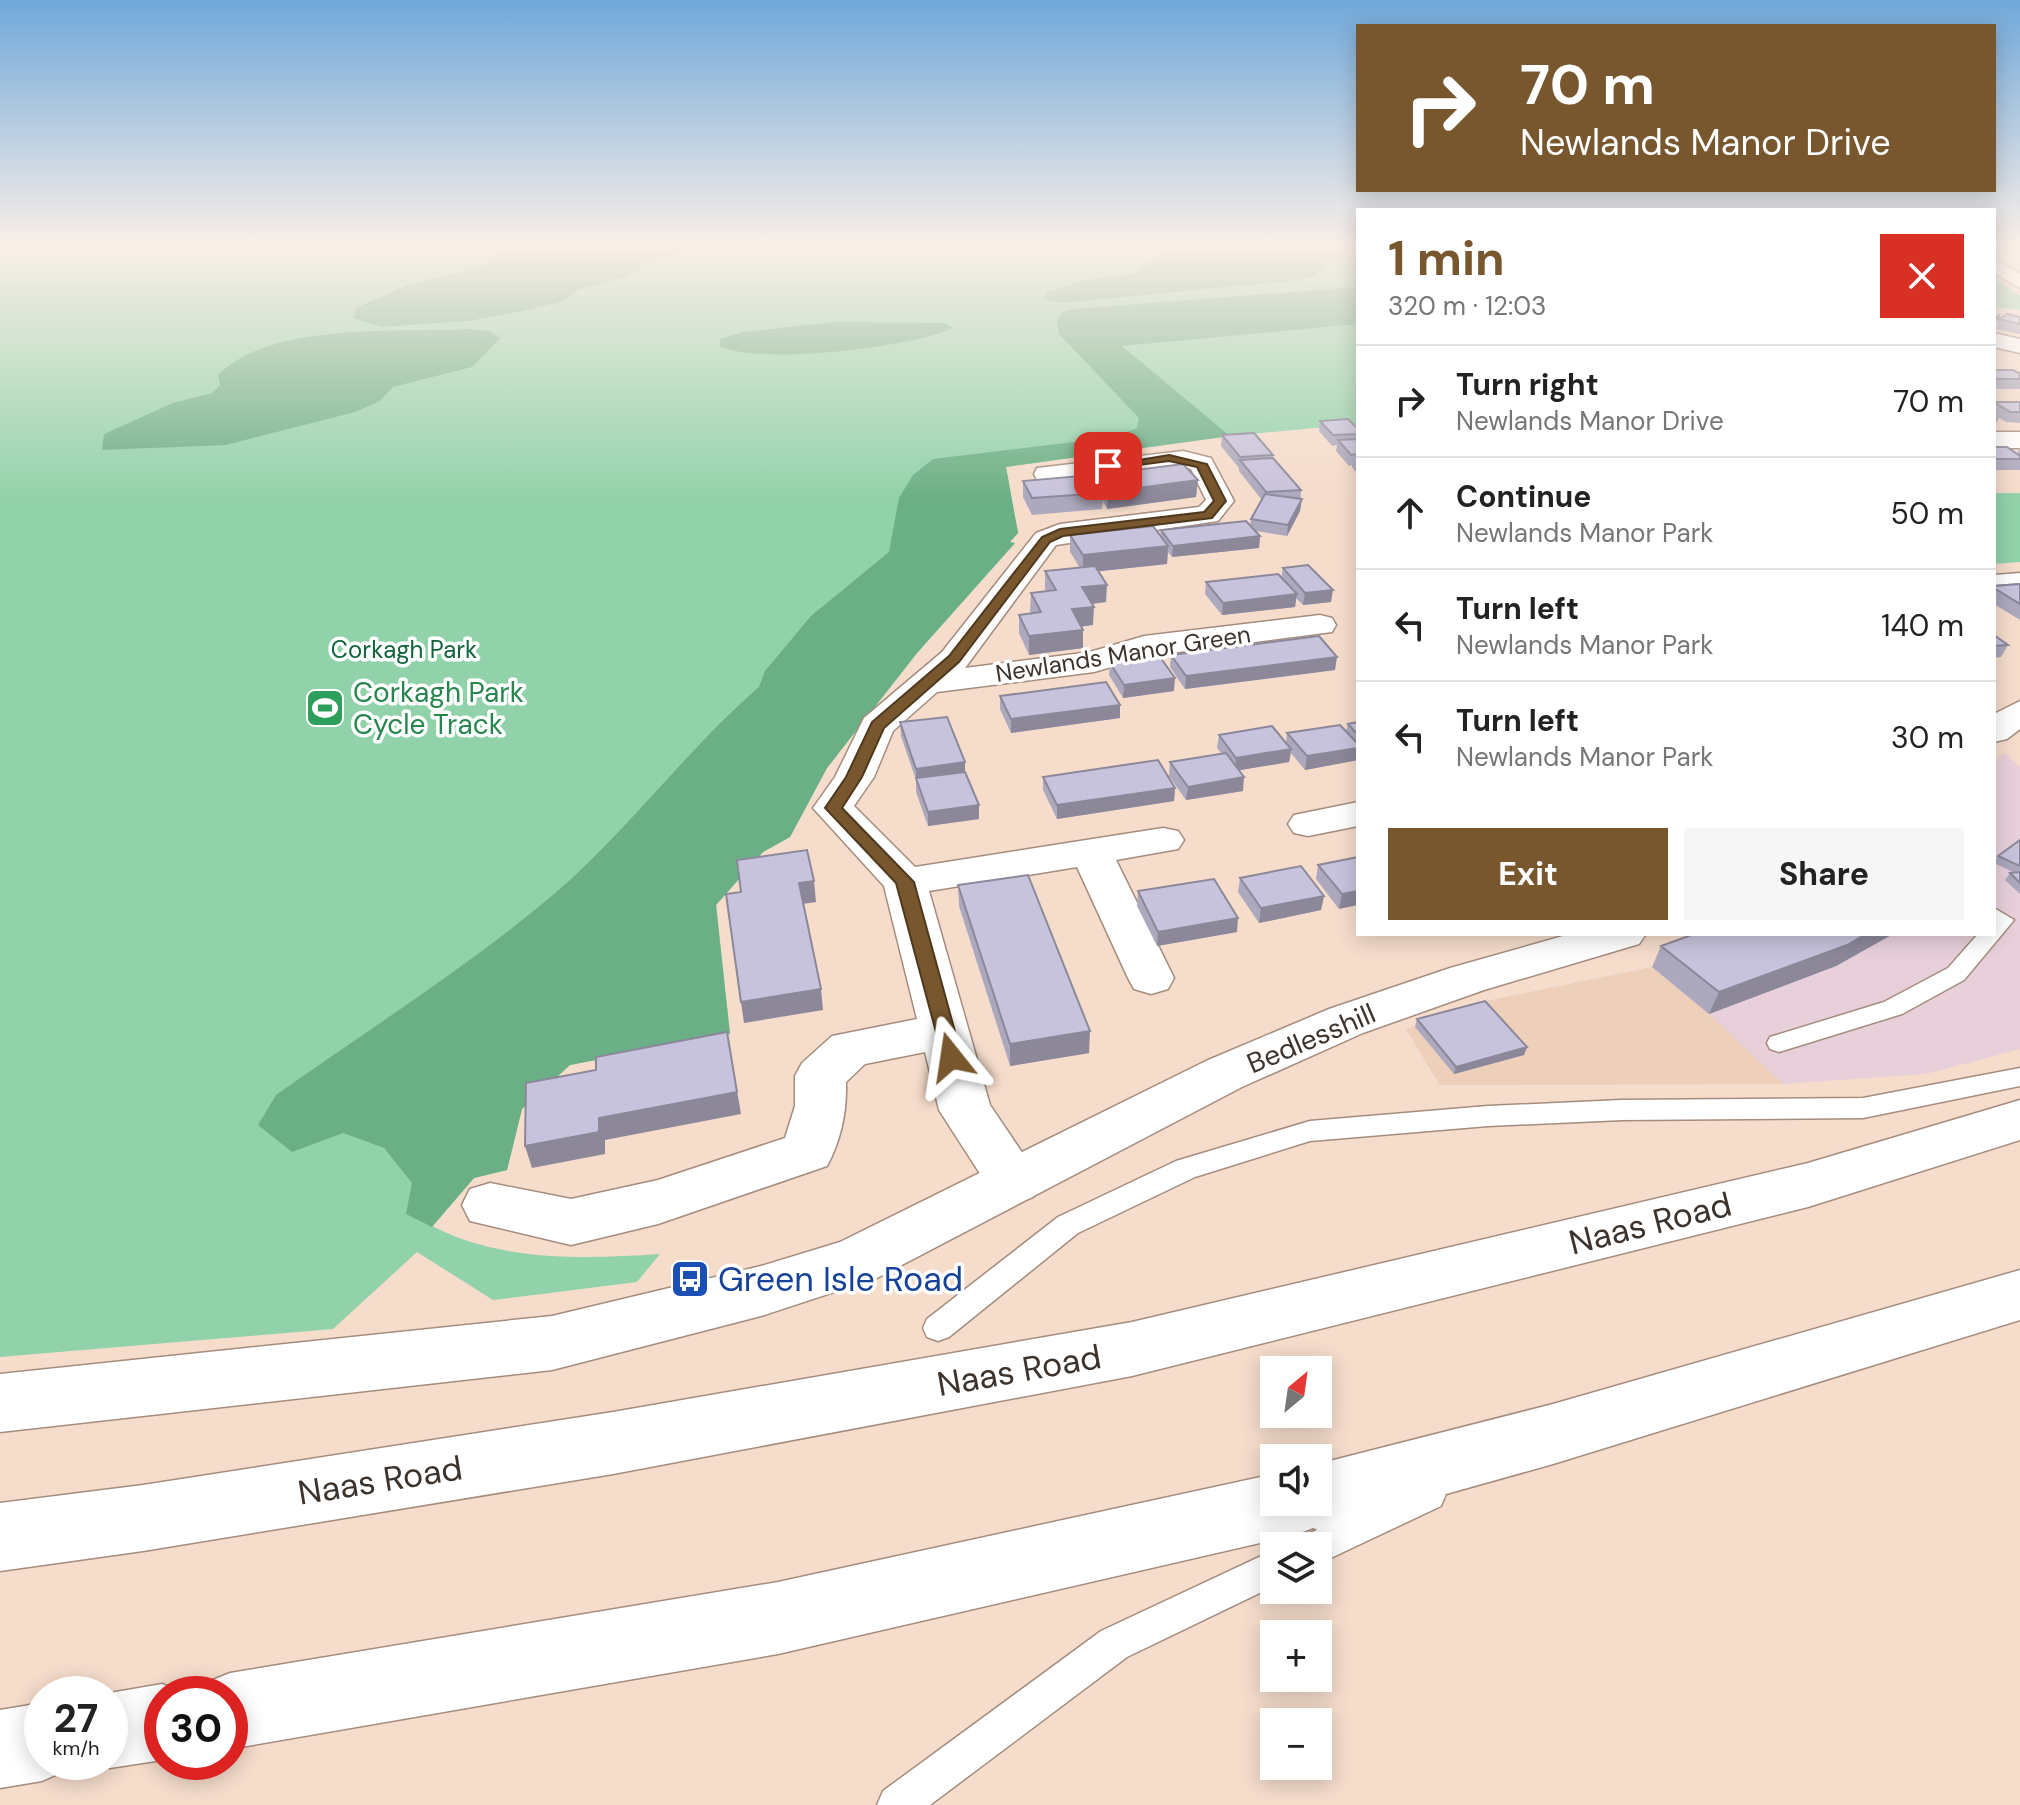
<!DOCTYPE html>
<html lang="en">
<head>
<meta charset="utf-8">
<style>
  :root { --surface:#fff; --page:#f6f6f6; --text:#222; --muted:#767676; --line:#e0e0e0; --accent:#78572e }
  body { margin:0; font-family:"DM Sans",sans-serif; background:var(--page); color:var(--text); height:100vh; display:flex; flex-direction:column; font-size:30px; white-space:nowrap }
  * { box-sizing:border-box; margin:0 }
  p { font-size:26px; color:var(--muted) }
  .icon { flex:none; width:44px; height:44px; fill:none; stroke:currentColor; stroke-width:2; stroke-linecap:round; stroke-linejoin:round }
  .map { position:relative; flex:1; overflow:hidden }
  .drawer { position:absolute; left:1356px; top:208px; width:640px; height:728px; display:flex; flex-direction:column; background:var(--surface); border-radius:0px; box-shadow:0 4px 20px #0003 }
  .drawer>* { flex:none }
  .top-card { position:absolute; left:1356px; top:24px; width:640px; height:168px; border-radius:0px; box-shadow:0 4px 20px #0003; background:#78572e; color:#fff; overflow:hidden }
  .needle { width:52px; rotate:29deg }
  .buttons { position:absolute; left:1260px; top:1356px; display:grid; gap:16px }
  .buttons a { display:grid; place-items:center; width:72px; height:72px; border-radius:0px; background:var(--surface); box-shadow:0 4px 20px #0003; font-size:40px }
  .speed { position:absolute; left:24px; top:1676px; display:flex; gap:16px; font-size:40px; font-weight:700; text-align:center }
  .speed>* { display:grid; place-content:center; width:104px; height:104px; border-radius:50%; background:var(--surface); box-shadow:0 4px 20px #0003; line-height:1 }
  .speed small { font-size:20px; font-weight:400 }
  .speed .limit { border:12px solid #d22; background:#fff; color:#111 }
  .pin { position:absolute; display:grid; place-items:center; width:68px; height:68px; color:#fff; margin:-34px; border-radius:16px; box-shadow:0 4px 12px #0006 }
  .me { position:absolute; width:88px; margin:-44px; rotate:345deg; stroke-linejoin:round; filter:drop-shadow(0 0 6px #0008) }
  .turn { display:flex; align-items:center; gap:28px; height:168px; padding:0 32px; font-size:36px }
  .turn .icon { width:104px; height:104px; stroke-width:2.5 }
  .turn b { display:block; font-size:56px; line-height:68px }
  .round { display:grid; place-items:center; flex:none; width:84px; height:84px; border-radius:0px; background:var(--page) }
  .head { display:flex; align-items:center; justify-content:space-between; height:136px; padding:0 32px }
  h1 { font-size:48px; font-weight:700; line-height:60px; color:var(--accent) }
  .primary-button { display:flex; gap:16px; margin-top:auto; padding:16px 32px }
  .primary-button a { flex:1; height:92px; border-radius:0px; background:var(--accent); color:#fff; font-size:32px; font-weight:700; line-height:92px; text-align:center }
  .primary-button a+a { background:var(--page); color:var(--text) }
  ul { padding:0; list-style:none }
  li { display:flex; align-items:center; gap:24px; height:112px; padding:0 32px; border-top:2px solid var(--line) }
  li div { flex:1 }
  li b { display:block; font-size:30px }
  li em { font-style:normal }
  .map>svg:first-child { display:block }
</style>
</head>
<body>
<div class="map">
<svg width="2020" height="1805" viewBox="0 0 2020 1805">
  <rect width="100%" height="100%" fill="#f5dccb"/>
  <path fill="#e8d0db" d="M2005,753L2020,767V1049L1926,1074L1783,1084L1440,1085L1406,1029L1487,1001L1652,967L1746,934H1994V762Z"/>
  <path fill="#eecfba" d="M1652,967L1709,1014L1783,1084L1440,1085L1406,1029L1487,1001Z"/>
  <path fill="#92d2aa" d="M0,247H1358V424L1230,436L1006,467L1018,533L1010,542L1015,543L917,653L827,768L790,837L763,852L716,905L730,1034L570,1065L522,1109L507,1170L474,1178L432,1226C502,1262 583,1259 660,1254L637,1282L493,1300L417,1252L333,1329L0,1357Z
    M1994,278L2020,295V310L1994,307Z
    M1994,493H2020V562L1994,564Z"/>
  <path fill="#6aaf85" d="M497,247H689L649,262L628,276L578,290L561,302L518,312L468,321L381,327L353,318L356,308L405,286L486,265L495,259Z
    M1355,247L1358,249L1330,260L1316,275L1300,280L1060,303L1043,298L1048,292L1083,280L1133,274L1158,256L1179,248Z
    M1358,287V324L1122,346L1230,436L1006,467L1018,533L1010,542L1015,543L917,653L827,768L790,837L763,852L716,905L730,1034L570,1065L522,1109L507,1170L474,1178L432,1227L406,1214L412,1183L384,1148L343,1133L292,1152L258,1125L276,1095C369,1029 465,969 553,895C627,832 686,750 759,687L765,671L811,616L889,552L899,498L913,475L933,459L1114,437L1137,428L1139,418L1059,334L1057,322L1061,313L1072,309Z
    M835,322L945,323L953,328C914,347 758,366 720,346V339L743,332Z
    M470,329L490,331L500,338L472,367L393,387L380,401L355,412L226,445L102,450L104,434L173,403L212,393L220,385L218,375C272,321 398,333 470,329Z"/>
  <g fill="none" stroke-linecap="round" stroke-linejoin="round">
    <defs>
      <path id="lane" d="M2020,573V583L1994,585V575Z
        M1994,908L2014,920L1964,980L1902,1014L1779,1052L1770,1049L1767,1043L1770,1037L1884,1002L1948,968L1978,934H1994Z
        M2020,1068V1086L1863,1118L1622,1120L1488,1126L1310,1141L1195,1177L1078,1233L949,1337L938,1341L927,1337L923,1328L927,1319L1058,1217L1176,1161L1310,1121L1488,1106L1622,1100L1863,1098Z
        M1429,1478L1441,1482L1446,1494L1441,1506L1318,1564V1546H1301L1306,1535Z
        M1274,1550V1586L1127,1657L930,1805H877L883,1791L1101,1631Z"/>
      <path id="street" d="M1994,259L2020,273V288L1994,273Z
        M1994,333L2020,339V353L1994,347Z
        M1994,432H2020V448H1994Z
        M1183,451L1211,458L1234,501L1218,521L1056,545L965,668L1090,652L1144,636L1320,615L1332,618L1336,625L1332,632L1148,656L1094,672L937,692L893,731L874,777L854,806L915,867L1163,828L1178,831L1184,840L1178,849L1116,860L1174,978L1168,989L1151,994L1134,989L1128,978L1077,867L929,891L990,1105L1042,1182L1033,1197L1014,1204L995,1197L939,1110L925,1052L865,1064L846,1082C847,1111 841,1140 827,1166L658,1224L571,1245L470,1221L462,1205L470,1189L490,1183L571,1199L658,1180L785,1138L795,1106V1076L802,1063L832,1036L917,1019L884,886L813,808L835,777L864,718L942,652L1036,533L1060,524L1199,507L1206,500L1191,469L1183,467L1047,482L1037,480L1034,474L1037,468Z
        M1358,802V826L1308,836L1294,833L1288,824L1294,815Z"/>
      <path id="secondary" d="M2020,701V729L2007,739L1994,742V714Z
        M1570,934H1646L1639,944L1484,990L1363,1033L1242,1087L877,1278L761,1316L552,1370L0,1432V1374L552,1316L761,1266L840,1242L1206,1061L1329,1009L1450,968Z"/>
      <path id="highway" d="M2020,1100V1140L1808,1207L1132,1376L613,1474L143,1551L0,1571V1503L143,1485L613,1412L1132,1322L1808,1163Z
        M2020,1270V1320L1553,1464L1318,1530L1313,1528L1295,1535L778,1654L230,1749V1694H199L203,1684L230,1673L778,1582L1274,1474V1502H1318V1464L1553,1404Z
        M162,1684L187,1694H162V1760L110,1768L94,1762H110V1694H104Z
        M42,1703V1762H72L69,1769L42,1781L0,1788V1710Z"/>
    </defs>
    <use href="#lane" stroke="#a48d7e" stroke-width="3"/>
    <use href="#street" stroke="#a48d7e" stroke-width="3"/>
    <use href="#secondary" stroke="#a48d7e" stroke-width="3"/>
    <use href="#highway" stroke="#a48d7e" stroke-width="3"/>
    <use href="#lane" fill="#fff" fill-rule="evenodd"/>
    <use href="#street" fill="#fff" fill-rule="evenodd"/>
    <use href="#secondary" fill="#fff" fill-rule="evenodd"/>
    <use href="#highway" fill="#fff" fill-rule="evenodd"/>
  </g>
  <path fill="#aca8bd" d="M1999,247H2020V252H2005Z
    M2020,317V334L1995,329L1999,319Z
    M1994,370L2019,373L2020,371V389H1994Z
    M1994,402H2020V423L2006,422L1999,418L1997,422H1994Z
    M1320,421L1358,429V475L1352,467V465L1349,466L1336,451L1337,445L1332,446L1319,431Z
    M1222,435L1273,455V458L1301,490L1300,511L1287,536L1256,531L1260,536L1259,548L1172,557L1168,552L1167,564L1098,571L1106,602L1092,604L1093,625L1081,626L1083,630V648L1029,655L1019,633V615L1032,614L1030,611L1031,593L1046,591L1045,589V571L1080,568L1070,552V535L1160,536L1161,530L1250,526L1251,519L1262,500L1239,471V468L1221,446Z
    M1994,447L2017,454L2020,448V470H1994Z
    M1096,475L1198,480L1196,497L1107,509L1103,501L1102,509L1032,515L1023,497V481L1096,482Z
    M1283,568L1331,602L1303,605L1296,598L1295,607L1222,615L1205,594L1206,582L1281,578Z
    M2020,584V620L1994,604V586Z
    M1994,635L2008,645L2001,657L1994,658Z
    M1171,655L1335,670L1185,689L1170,667Z
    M1110,663L1174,691L1123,698L1109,675Z
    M1000,696L1120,705V718L1011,733L1000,709Z
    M900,722L965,772L979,819L928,826L916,792V780L901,736Z
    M1358,722V760L1305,770L1291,753L1289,762L1239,770L1243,791L1186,800L1169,776L1170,762L1222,754L1217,748L1219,735L1286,743L1287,733L1346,731L1348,724Z
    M1043,777L1175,788L1174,801L1057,819L1043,790Z
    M2020,840V894L2005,880L2010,873H2015L1994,863L1998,856Z
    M1358,857L1339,909L1316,879L1318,865Z
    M1240,878L1324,896L1321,910L1259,923L1238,892Z
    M958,885L1089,1053L1010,1066L959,906Z
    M1138,891L1237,932L1157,946L1137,906Z
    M1694,934H1893L1836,966L1709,1014L1652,967L1661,946Z
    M1417,1019L1527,1047L1524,1055L1454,1074L1415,1027Z"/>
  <path fill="#8c889a" d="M2001,313L1997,322L1994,324V317Z
    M1198,480L1196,497L1107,509L1108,492Z
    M1302,499L1300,511L1287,536L1288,525Z
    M1260,536L1259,548L1172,557L1173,546Z
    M1168,546L1167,564L1083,573V555Z
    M1107,585L1106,602L1081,605L1082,587Z
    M1333,590L1331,602L1303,605L1305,593Z
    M1297,594L1295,607L1222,615L1223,603Z
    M1094,607L1093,625L1071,628L1072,609Z
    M1083,630V648L1029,655V636Z
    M1337,657L1335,670L1185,689L1186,676Z
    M1175,678L1174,691L1123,698L1124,685Z
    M1120,705V718L1011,733V719Z
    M1358,748V760L1305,770L1307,756Z
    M1291,749L1289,762L1235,771L1236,758Z
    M965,762V776L916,782V769Z
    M1244,777L1243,791L1186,800L1188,787Z
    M1175,788L1174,801L1057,819V805Z
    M979,805V819L928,826V812Z
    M814,881L816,902L802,904L799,883Z
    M1358,891V905L1339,909L1342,894Z
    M1324,896L1321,910L1259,923L1261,908Z
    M1238,918L1237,932L1157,946L1158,932Z
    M1866,934H1893L1836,966L1709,1014L1719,992Z
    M821,989L823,1010L744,1023L741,1002Z
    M1090,1031L1089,1053L1010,1066V1044Z
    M727,1032L741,1114L605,1140V1154L532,1168L525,1146L599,1118Z
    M1527,1047L1524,1055L1454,1074L1456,1067Z"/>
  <path fill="#c8c3dc" stroke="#8c889a" stroke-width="2" d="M2007,314L2020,317V324L1999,319Z
    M1994,370H2013L2020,374V379H1995L1994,378Z
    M1994,402H2020V412H2010Z
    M1348,419L1358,429V434L1333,435L1320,421Z
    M1254,433L1273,455L1240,457L1222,435Z
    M1358,439V454L1351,455L1338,440Z
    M1994,447H2007L2020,456V459H1994Z
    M1273,458L1301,490L1266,492L1240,460Z
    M1183,464L1198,480L1108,492L1096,475Z
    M1092,475L1103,493L1032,498L1023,481Z
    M1265,494L1302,499L1288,525L1251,519Z
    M1246,521L1260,536L1173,546L1161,530Z
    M1153,526L1168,546L1083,555L1070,535Z
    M1308,565L1333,590L1305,593L1283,568Z
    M1095,566L1107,585L1082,587L1094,607L1072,609L1083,630L1029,636L1019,615L1041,612L1031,593L1056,590L1045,571Z
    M1278,574L1297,594L1223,603L1206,582Z
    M2020,584V604L1994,588V586Z
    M1994,635L2008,645L1994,646Z
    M1319,636L1337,657L1186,676L1171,655Z
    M1160,657L1175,678L1124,685L1110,663Z
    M1106,682L1120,705L1011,719L1000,696Z
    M947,717L965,762L916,769L900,722Z
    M1358,722V735L1348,724Z
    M1340,725L1358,744V748L1307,756L1287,733Z
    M1272,726L1291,749L1236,758L1219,735Z
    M1226,753L1244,777L1188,787L1170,762Z
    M1158,760L1175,788L1057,805L1043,777Z
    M965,772L979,805L928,812L916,778Z
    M2020,840V866L1998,856Z
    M807,850L814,881L799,883L821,989L741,1002L726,894L741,892L737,860Z
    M1358,857V891L1342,894L1318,865Z
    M1301,866L1324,896L1261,908L1240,878Z
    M2020,872V883L2010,873Z
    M1028,875L1090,1031L1010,1044L958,885Z
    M1214,879L1238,918L1158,932L1138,891Z
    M1694,934H1866L1847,945L1719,992L1661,946Z
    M1485,1001L1527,1047L1456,1067L1417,1019Z
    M727,1032L737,1092L599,1118V1132L525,1146L526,1083L596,1070V1057Z"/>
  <linearGradient id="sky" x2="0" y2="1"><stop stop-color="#70a8da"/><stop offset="0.49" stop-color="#faefe8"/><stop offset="1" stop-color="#faefe8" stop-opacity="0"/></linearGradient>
  <rect width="2020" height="500" fill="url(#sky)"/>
  <path fill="#78572e" stroke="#4e391e" stroke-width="2" d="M1169,455L1207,464L1226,501L1212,518L1063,536L1050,542L959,662L884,728L862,777L842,808L914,882L962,1057L951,1064L944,1062L896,883L825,808L846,777L872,722L949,656L1042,537L1060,529L1204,512L1214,501L1197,467L1169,461L1108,469L1103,466Z"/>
  <defs>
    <symbol id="stadium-square" viewBox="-11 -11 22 22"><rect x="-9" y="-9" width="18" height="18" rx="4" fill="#2e9e5b" stroke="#fff"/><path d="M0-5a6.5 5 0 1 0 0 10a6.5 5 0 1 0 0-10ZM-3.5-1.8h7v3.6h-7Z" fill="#fff"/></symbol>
    <symbol id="bus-square" viewBox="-11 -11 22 22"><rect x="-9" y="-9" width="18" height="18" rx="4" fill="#1a4fb4" stroke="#fff"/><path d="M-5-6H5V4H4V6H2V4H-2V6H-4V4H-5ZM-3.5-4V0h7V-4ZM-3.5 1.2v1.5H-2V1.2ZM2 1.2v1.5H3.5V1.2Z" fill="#fff"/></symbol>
  </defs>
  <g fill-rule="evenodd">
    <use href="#stadium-square" x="303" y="686" width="44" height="44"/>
    <use href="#bus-square" x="668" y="1257" width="44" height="44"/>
  </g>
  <g text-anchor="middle" stroke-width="7" stroke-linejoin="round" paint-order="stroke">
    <g font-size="24" fill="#10633b" stroke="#fff">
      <text x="404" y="658">Corkagh Park</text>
    </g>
    <g font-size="24" fill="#3c332c" stroke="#fff">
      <text transform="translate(1123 654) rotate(-9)" y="8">Newlands Manor Green</text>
    </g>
    <g font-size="28" fill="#27864d" stroke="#fff" text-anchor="start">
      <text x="353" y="702">Corkagh Park<tspan x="353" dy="32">Cycle Track</tspan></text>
    </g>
    <g font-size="28" fill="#3c332c" stroke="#fff">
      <text transform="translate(1311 1038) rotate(-23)" y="10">Bedlesshill</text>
    </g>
    <g font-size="34" fill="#3c332c" stroke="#fff">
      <text transform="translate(1650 1223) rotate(-14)" y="12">Naas Road</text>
      <text transform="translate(1019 1370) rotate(-10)" y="12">Naas Road</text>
      <text transform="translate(380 1480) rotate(-9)" y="12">Naas Road</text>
    </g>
    <g font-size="34" fill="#164399" stroke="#fff" text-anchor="start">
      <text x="718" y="1291">Green Isle Road</text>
    </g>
  </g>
</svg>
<div class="buttons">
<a><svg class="needle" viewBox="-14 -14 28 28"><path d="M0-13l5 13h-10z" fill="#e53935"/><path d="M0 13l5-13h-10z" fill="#767676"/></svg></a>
<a><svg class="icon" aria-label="sound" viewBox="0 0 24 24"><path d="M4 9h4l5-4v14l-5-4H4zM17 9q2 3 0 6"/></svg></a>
<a><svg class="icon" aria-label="layers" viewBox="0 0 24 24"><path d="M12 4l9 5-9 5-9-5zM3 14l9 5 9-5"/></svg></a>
<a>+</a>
<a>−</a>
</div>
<div class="speed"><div>27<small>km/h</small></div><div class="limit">30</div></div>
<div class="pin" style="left:1108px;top:466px;background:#d93025"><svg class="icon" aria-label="arrive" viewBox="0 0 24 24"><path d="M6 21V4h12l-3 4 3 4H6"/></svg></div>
<svg class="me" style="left:951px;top:1057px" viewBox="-20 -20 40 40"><path d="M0-17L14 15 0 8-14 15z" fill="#78572e" stroke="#fff" stroke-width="4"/></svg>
<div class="top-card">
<div class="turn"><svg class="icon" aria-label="right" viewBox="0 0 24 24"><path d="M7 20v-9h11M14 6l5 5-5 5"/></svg><div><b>70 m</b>Newlands Manor Drive</div></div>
</div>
<section class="drawer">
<div class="head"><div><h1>1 min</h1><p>320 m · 12:03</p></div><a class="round" style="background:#d93025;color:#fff"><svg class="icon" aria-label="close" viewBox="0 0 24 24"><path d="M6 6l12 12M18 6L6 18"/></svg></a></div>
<ul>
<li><svg class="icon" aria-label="right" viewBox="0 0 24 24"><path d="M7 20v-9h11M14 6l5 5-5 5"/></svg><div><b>Turn right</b><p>Newlands Manor Drive</p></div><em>70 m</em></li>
<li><svg class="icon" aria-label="ahead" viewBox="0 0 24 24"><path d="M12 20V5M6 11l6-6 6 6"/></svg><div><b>Continue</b><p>Newlands Manor Park</p></div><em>50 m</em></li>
<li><svg class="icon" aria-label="left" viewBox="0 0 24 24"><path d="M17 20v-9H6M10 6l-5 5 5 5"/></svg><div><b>Turn left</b><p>Newlands Manor Park</p></div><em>140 m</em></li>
<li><svg class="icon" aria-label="left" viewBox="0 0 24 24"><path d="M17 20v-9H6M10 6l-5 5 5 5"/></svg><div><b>Turn left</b><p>Newlands Manor Park</p></div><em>30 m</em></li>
</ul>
<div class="primary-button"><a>Exit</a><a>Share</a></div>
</section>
</div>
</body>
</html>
